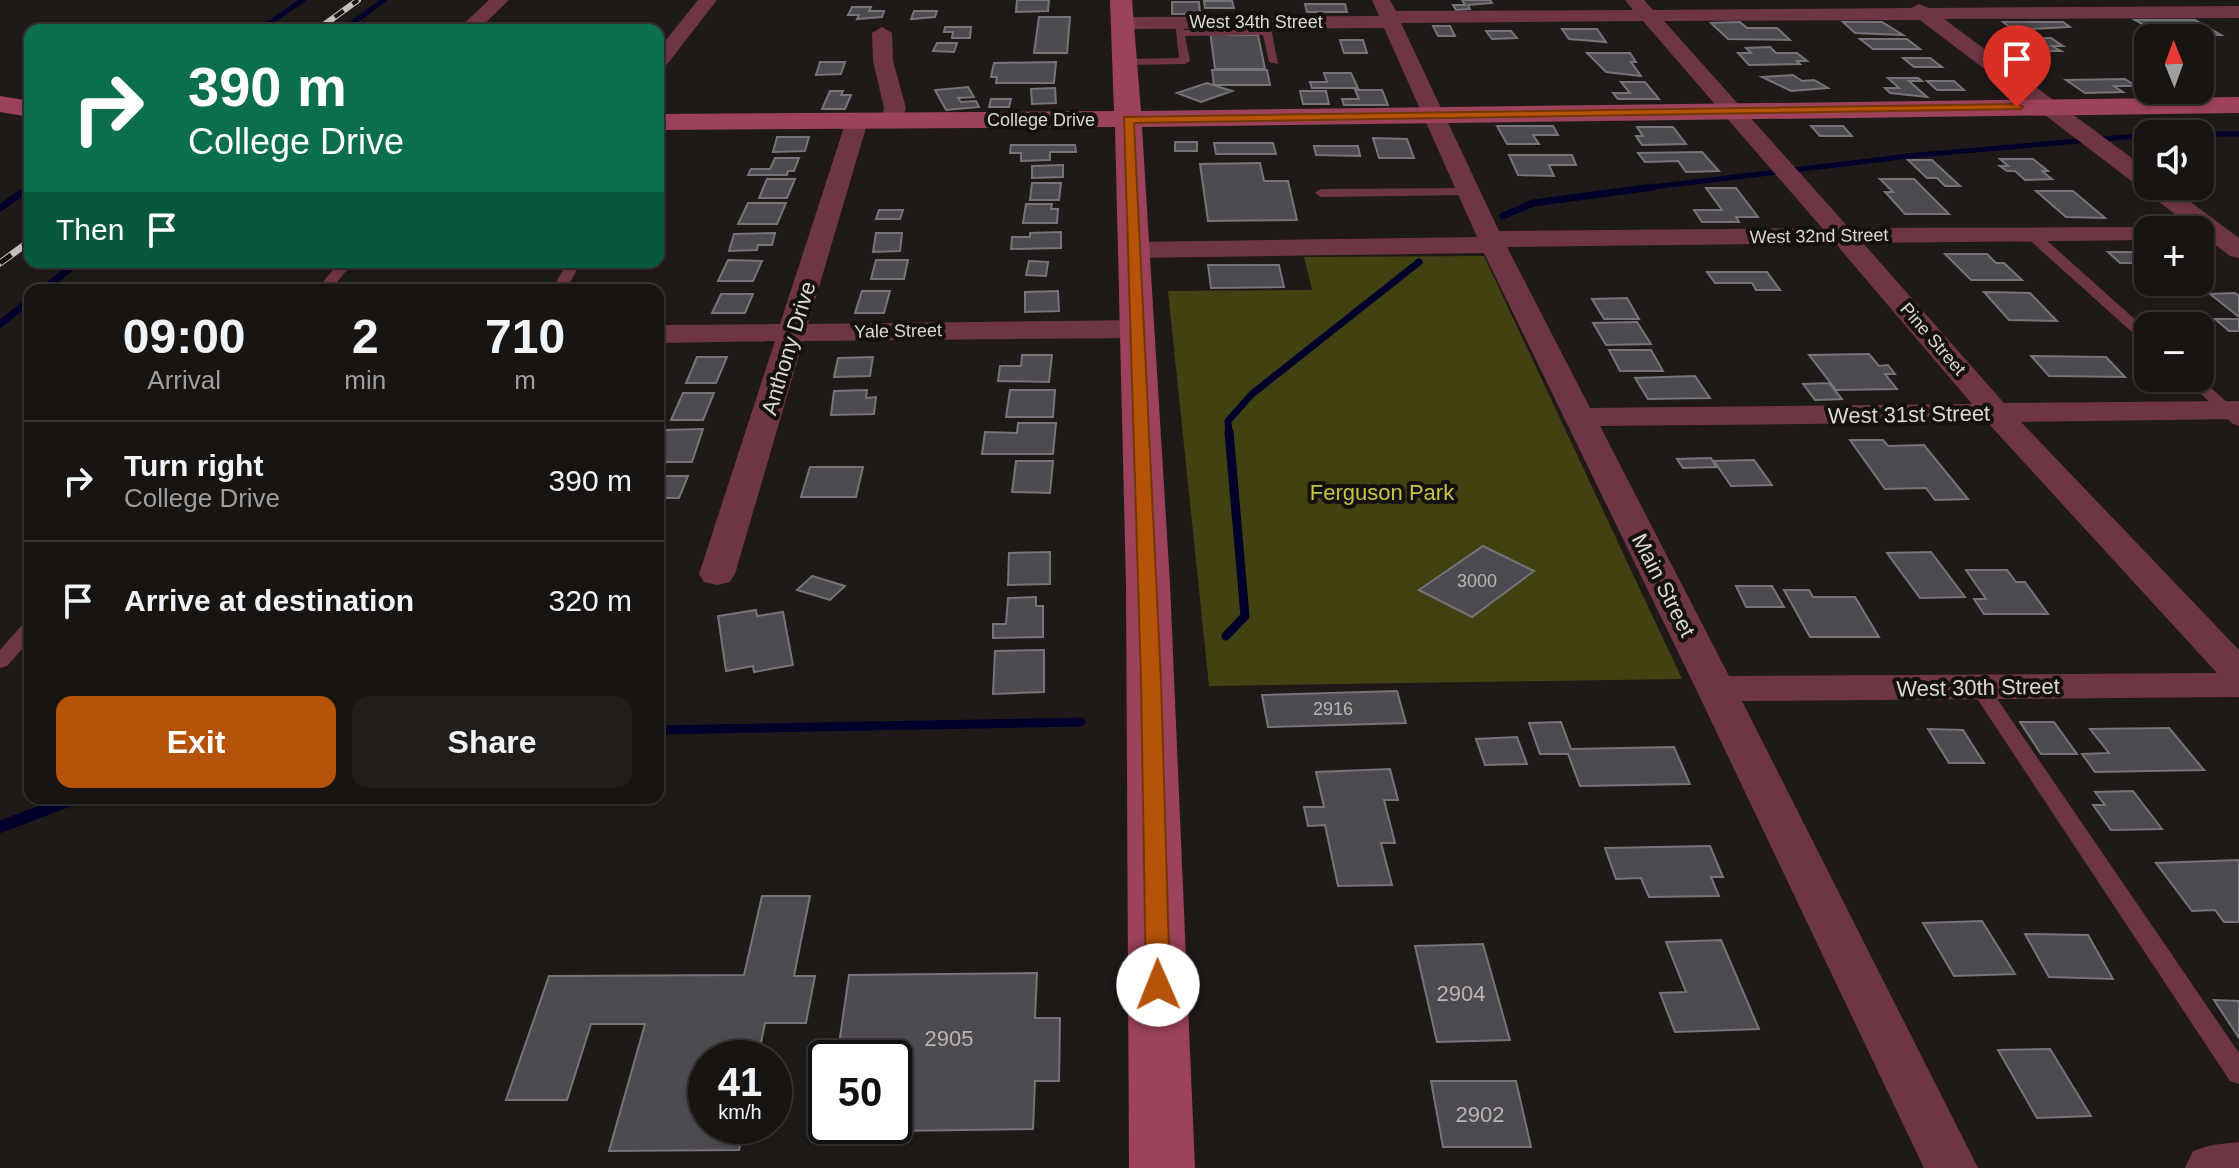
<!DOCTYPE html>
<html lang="en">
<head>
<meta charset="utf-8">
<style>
  :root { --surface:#171412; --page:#201d1b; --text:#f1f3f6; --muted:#9e9e9f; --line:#363332; --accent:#b45309 }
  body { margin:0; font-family:Helvetica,sans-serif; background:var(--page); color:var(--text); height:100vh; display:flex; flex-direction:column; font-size:30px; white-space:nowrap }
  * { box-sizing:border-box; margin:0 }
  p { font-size:26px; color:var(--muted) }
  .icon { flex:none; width:44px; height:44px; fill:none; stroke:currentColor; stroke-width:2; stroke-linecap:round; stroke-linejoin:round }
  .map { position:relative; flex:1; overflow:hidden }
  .details { position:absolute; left:24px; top:284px; width:640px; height:520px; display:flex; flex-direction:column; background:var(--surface); border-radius:16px; box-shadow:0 2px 6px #0004,0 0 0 2px var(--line) }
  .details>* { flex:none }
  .top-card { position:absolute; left:24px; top:24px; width:640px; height:244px; border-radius:16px; box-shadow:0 2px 6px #0004,0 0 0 2px var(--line); background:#0b6e4f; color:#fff; overflow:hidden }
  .needle { width:52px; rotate:359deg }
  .controls { position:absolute; left:2134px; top:24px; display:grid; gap:16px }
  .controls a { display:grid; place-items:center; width:80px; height:80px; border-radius:16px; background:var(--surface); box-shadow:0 2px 6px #0004,0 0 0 2px var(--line); font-size:40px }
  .speed { position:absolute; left:688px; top:1040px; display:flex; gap:16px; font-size:40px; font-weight:700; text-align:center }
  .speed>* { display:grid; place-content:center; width:104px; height:104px; border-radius:50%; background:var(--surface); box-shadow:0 2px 6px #0004,0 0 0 2px var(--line); line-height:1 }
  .speed small { font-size:20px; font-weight:400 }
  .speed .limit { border:4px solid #111; border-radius:12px; background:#fff; color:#111 }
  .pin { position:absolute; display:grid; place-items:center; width:68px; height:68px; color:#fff; margin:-82px -34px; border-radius:50% 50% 50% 0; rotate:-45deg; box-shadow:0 0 8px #0007 }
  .pin .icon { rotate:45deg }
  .me { position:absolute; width:88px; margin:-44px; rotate:359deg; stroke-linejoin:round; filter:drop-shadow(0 0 6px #0008) }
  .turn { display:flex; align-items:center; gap:28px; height:168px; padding:0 32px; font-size:36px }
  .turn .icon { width:104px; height:104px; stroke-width:2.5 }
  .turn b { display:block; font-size:56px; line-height:68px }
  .then { display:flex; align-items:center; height:76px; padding:0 32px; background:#0003; gap:16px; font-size:30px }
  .eta { display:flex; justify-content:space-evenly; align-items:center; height:136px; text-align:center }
  .eta b { font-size:48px; font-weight:700; line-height:56px }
  .action { display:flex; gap:16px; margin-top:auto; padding:16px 32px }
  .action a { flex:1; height:92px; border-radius:16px; background:var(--accent); color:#fff; font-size:32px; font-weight:700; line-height:92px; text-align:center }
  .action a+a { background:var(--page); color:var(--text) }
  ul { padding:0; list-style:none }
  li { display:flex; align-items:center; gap:24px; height:120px; padding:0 32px; border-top:2px solid var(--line) }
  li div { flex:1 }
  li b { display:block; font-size:30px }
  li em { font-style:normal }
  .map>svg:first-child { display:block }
</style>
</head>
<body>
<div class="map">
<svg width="2239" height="1168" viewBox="0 0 2239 1168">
  <rect width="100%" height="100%" fill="#1f1a18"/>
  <path fill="#414112" d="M1484,256L1682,679L1209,686L1168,291L1312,290L1304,257Z"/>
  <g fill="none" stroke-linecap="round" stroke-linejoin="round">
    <path stroke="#00002b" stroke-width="5" d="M259,30L303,0
      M343,30L384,0
      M2200,134H2239
      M27,189L30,187
      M1636,189L1918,155L2148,135"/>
    <path stroke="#00002b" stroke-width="7" d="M0,208L30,187
      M1503,216L1533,203L1653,187
      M43,290L78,262
      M0,324L30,300
      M1229,434L1228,421L1252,394L1419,262"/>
    <path stroke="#00002b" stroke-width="9" d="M1226,636L1245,616L1229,432
      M658,730L1081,722"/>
    <path stroke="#00002b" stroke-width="12" d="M0,827L76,798"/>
  </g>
  <path fill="#4d4b50" stroke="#767379" stroke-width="2" d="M1017,0H1049L1048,11L1016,12Z
    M1462,0H1490L1492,3L1468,5L1470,9L1456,10L1453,5H1465Z
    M1204,1H1232L1234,8H1205Z
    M1172,2H1199L1200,14H1172Z
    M1305,4H1345L1347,12H1307Z
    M852,7H871L869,11H884L882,17L857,19L859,15H848Z
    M914,11H937L935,17L911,19Z
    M1039,17H1070L1067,53H1034Z
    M2135,20H2195L2221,35H2162Z
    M1740,22L1747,28H1777L1790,40L1728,39L1711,23Z
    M1843,22H1882L1903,35L1855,33Z
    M2003,22H2063L2070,27L2013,30Z
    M1433,26H1450L1455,36H1438Z
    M945,27H971L970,38H952L953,32H944Z
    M1562,29H1597L1606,42L1569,39Z
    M1210,31H1228V35H1258L1265,69H1215Z
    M1486,31H1511L1517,38L1492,39Z
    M2026,38H2051L2063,46H2052L2061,51H2034L2023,44H2034Z
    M1860,39H1907L1920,49H1873Z
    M1340,40H1363L1367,53H1344Z
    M937,43H957L954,52L933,51Z
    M1770,47L1776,53H1797L1807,61H1797L1800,64L1749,65L1738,53H1751L1746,48Z
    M1587,53H1630L1636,62H1631L1641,76L1606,72Z
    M1903,58H1930L1942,67H1914Z
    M820,62H845L841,74L816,75Z
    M1056,62L1054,83H996L997,77H991L994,63Z
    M1212,70H1267L1270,85H1214Z
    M1324,73H1351L1358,88H1312L1310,82H1327Z
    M1793,75L1802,81L1814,80L1828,88L1791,91L1762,77Z
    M1888,78H1918L1922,81H1909L1927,97L1890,93L1885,88H1899Z
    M2125,79L2136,86H2114L2123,92L2085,93L2066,80Z
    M1927,81H1954L1964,90H1937Z
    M1621,82H1645L1659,99H1618L1613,93H1630Z
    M1207,83L1232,91L1201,102L1177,93Z
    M968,87L974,97L958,98L961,102L976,101L979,107L946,110L935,90Z
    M1055,88L1056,103L1032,104L1031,89Z
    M1355,90H1382L1388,105H1344L1342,99H1359Z
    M830,91H843L841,95H851L845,109H822Z
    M1300,91H1326L1329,104H1303Z
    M991,99H1011L1009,107H989Z
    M1497,126H1553L1558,135H1533L1539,144H1507Z
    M1811,126H1843L1852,136H1820Z
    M1637,127H1673L1686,144L1642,145L1636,136H1643Z
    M777,137H809L805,151L773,152Z
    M1373,138L1407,139L1414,158H1379Z
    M1175,142H1197V151H1175Z
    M1214,143H1273L1276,154H1216Z
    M1011,145H1075L1076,152H1050V160L1021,161V153H1010Z
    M1314,146H1358L1360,156L1316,155Z
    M1702,152L1719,171L1686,172L1678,161L1645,162L1638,153Z
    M1509,155H1572L1576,165H1549L1554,176L1518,175Z
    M775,158H799L794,171H788L787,175H748L751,169H770Z
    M2000,159H2033L2048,171H2042L2052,179L2025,180L2015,171H2007L2000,166H2008Z
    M1908,160H1932L1960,186H1945L1937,178H1927Z
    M1260,163L1264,181H1288L1297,220L1208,221L1200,164Z
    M1063,165V177L1032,178V166Z
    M767,179H795L787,198H759Z
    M1880,179H1914L1949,214H1905L1885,192H1893Z
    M1032,183H1061L1059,200H1030Z
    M1706,188H1736L1758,217H1736L1739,222H1702L1694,210H1722Z
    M2036,191H2073L2105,218L2066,217Z
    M748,203H786L777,224H738Z
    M1026,204H1052L1051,209H1058L1057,223H1023Z
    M879,210H903L900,219H876Z
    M1061,232V248L1011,249L1012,237H1030V233Z
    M775,233L772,245H758L757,250L729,251L734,234Z
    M876,233H902L900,251L873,252Z
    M2108,252H2148V263H2120Z
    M1945,254H1987L1996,263H2004L2022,280H1971Z
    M728,260L762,261L753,281H718Z
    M876,260H908L904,279H871Z
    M1029,261L1048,262L1046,276L1026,275Z
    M1208,265H1279L1284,287L1211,288Z
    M1707,272H1767L1780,290H1756L1752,283H1715Z
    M862,291H890L884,313H855Z
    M1058,291L1059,311L1025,312V292Z
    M1984,292L2030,293L2057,321L2009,320Z
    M2235,293L2239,296V317L2210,294Z
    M721,294H753L745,313H712Z
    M1627,298L1639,319H1604L1592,299Z
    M2215,319H2239V331H2229Z
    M1637,322L1651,344L1606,345L1593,323Z
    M1609,350H1651L1663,371H1620Z
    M1869,354L1879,366L1888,365L1895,374H1885L1897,389L1836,390L1809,355Z
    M1022,355H1052L1049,382L998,381L1000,366H1021Z
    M2031,356L2106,357L2125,377L2049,376Z
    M697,357H727L716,383H686Z
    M873,357L870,376L834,377L838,358Z
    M1695,376L1710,398L1648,399L1635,378Z
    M1829,383L1842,399L1815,400L1803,384Z
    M867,390L866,398L876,397L874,414L831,415L834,391Z
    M1010,390H1055L1053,417H1006Z
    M683,393H714L703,420H671Z
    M1018,423H1056L1053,454H982L985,432L1017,433Z
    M703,429L692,462H662L664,457L658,458L664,430Z
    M1850,440H1883L1888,446L1924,445L1968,499L1935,500L1926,488L1885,489Z
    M1711,458L1716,467L1683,468L1677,459Z
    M1754,460L1772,485L1731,486L1714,461Z
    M1016,461H1053L1050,493L1012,492Z
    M810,467H863L856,497H801Z
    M658,469H661L658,476H688L679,498H658Z
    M1483,546L1534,571L1472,617L1419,590Z
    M1050,552V584L1008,585L1009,553Z
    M1931,552L1965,597L1920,598L1887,553Z
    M1966,570H2007L2016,582H2025L2048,614H1984L1974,599H1986Z
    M812,576L845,586L830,600L797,590Z
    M1736,586H1772L1784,607H1746Z
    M1784,590H1809L1813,597H1855L1879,637H1810Z
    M1036,597V606H1043V637L993,638V624H1006L1008,598Z
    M756,610L757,616L783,612L793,665L754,672L753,666L726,671L718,616Z
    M1044,650V692L993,694L995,651Z
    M1397,691L1406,723L1268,727L1262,695Z
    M1561,722L1571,749L1674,747L1690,784L1580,786L1568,754H1540L1529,723Z
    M2020,722H2054L2077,754H2041Z
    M2169,728L2204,770L2095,772L2082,754L2109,753L2090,729Z
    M1928,729L1963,730L1984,763H1949Z
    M1517,737L1527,764L1485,765L1476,739Z
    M1390,769L1398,800H1384L1395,843H1381L1392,885L1338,886L1325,825L1308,826L1304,807H1324L1316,772Z
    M2133,791L2162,829L2111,830L2093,805H2105L2095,792Z
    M1710,846L1723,877H1711L1719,896L1649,897L1641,878L1616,879L1605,848Z
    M2239,860V922H2224L2215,910L2192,911L2156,863Z
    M762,896H810L794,976H815L806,1023H765L758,1058H706V1126H744L739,1150L609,1151L645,1024H591L567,1100H506L549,976L744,975Z
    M1982,921L2015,974L1954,976L1923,923Z
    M2025,934L2088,935L2113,979L2049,977Z
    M1721,940L1759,1029L1675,1032L1660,993L1686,992L1666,942Z
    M1483,944L1510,1040L1437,1042L1415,946Z
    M1037,973L1035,1018H1060L1059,1081H1035L1033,1129L825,1132L826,1126H894V1058H837L849,975Z
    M2214,1000L2239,1001V1038Z
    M2050,1049L2091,1116L2037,1118L1998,1050Z
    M1431,1081H1516L1531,1147H1443Z"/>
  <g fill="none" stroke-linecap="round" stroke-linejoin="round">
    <path fill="#6e3644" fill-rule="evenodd" d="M1265,19L1270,22L1278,64L1269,62L1263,35L1185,36L1190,61L1185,64L1125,65L1120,62L1125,59L1179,58L1175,21H1181L1184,30L1262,29L1260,22Z
      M1468,188L1472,189V195L1321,197L1315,193L1321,189Z
      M2025,230H2035L2148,331V343L2143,342L2025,236Z
      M340,262H354L330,290H316Z
      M567,262H581L566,290H552Z
      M2184,378H2200L2239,413V426L2233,424Z
      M30,622V640L7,666L0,668V650L23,624Z
      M1980,682L1987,684L2239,1053V1084L2230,1081L1970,688Z"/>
    <path fill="#6e3644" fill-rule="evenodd" d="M489,0H509L478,30H457Z
      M698,0H717L665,67L658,69V50Z
      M1372,0H1390L1396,11L1633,10L1625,0H1644L1653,10L1911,8L1919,4L1929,8L2239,6V18L1944,19L2148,170V186H2169L2239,238V258L2230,256L1920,20L1664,21L1849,228L2157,227L2159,230H2148V240L1863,243L2004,403L2239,401V419L2021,422L2239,650V697L1742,701L1978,1168H1924L1696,689L1484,253L1134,258L1125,256L1121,250L1125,244L1134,242L1477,237L1384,28L1122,29L1112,23L1122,17L1379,16ZM1643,21L1822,228L1499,231L1401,23ZM1835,243L1972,404L1590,408L1507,247ZM1987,422L2217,673L1729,676L1600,426Z
      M882,27L892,33L893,61L906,108L900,126L892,128L881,121L884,108L873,61L872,33Z
      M857,114L868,121L808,324L1138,320L1148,323L1152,329L1148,335L1138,338L803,341L735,574L730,582L717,585L704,582L699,574L775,341L658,343V325L780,324L846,121Z
      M2239,1142V1168H2185L2193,1151L2212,1145Z"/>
    <path fill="#9c425b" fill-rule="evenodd" d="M1110,0H1132L1141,111L2239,97V113L1142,127L1170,584L1195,1168H1129L1126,584L1115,127L658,130V114L1114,111Z
      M0,96L30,101V117L0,112Z"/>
    <defs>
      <path id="rail-far1" d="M317,30L358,0"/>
      <path id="rail" d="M0,263L30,241"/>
    </defs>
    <use href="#rail-far1" stroke="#c4c1bf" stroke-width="6"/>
    <use href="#rail" stroke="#c4c1bf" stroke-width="7"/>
    <use href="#rail-far1" stroke="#15110f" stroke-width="4" stroke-dasharray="11" stroke-linecap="butt"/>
    <use href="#rail" stroke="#15110f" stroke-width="5" stroke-dasharray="14" stroke-linecap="butt"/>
  </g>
  <path fill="#b45309" stroke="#753606" stroke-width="2" d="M2017,104L2023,107L2021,109L1134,123L1161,680L1170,985L1167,992L1158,994L1149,992L1146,985L1141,680L1124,117Z"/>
  <g text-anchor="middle" stroke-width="8" stroke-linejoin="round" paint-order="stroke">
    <g font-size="18" fill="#dbd8d6" stroke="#15110f">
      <text x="1256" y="28">West 34th Street</text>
      <text x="1041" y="126">College Drive</text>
      <text transform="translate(1819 236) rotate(-1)" y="6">West 32nd Street</text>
      <text transform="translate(898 331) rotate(-1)" y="6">Yale Street</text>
      <text transform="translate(1933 339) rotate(49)" y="6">Pine Street</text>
    </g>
    <g font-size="18" fill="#b8b5b4">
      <text x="1477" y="587">3000</text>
      <text x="1333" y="715">2916</text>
    </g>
    <g font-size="22" fill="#dbd8d6" stroke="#15110f">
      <text transform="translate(788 348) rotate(-73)" y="8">Anthony Drive</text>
      <text transform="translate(1909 414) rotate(-1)" y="8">West 31st Street</text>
      <text transform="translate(1664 585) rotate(63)" y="8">Main Street</text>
      <text transform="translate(1978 687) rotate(-1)" y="8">West 30th Street</text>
    </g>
    <g font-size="22" fill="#c5c743" stroke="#15110f">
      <text x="1382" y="500">Ferguson Park</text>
    </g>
    <g font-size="22" fill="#b8b5b4">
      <text x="1461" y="1001">2904</text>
      <text x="949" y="1046">2905</text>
      <text x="1480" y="1122">2902</text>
    </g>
  </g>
</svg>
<div class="controls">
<a><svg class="needle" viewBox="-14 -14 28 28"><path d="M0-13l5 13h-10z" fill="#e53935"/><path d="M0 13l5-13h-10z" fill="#9e9e9f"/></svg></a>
<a><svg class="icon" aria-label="sound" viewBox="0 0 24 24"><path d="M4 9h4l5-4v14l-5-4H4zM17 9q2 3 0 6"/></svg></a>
<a>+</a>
<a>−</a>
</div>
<div class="speed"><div>41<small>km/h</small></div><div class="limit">50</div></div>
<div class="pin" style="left:2017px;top:107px;background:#d93025"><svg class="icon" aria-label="arrive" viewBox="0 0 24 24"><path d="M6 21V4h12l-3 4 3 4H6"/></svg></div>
<svg class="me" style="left:1158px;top:985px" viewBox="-20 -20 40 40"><circle r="19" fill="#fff"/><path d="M0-13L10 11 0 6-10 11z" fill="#b45309"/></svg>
<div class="top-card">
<div class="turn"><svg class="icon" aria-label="right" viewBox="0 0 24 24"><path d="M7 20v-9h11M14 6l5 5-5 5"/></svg><div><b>390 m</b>College Drive</div></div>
<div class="then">Then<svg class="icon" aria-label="arrive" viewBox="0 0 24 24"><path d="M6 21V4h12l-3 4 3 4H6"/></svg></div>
</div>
<section class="details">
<div class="eta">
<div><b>09:00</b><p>Arrival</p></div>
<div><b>2</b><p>min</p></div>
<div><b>710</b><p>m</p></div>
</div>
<ul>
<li><svg class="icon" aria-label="right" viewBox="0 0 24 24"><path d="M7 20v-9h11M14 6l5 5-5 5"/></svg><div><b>Turn right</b><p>College Drive</p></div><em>390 m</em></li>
<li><svg class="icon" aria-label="arrive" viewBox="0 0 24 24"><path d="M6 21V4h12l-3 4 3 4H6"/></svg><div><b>Arrive at destination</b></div><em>320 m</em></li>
</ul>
<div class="action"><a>Exit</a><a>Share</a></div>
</section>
</div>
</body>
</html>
